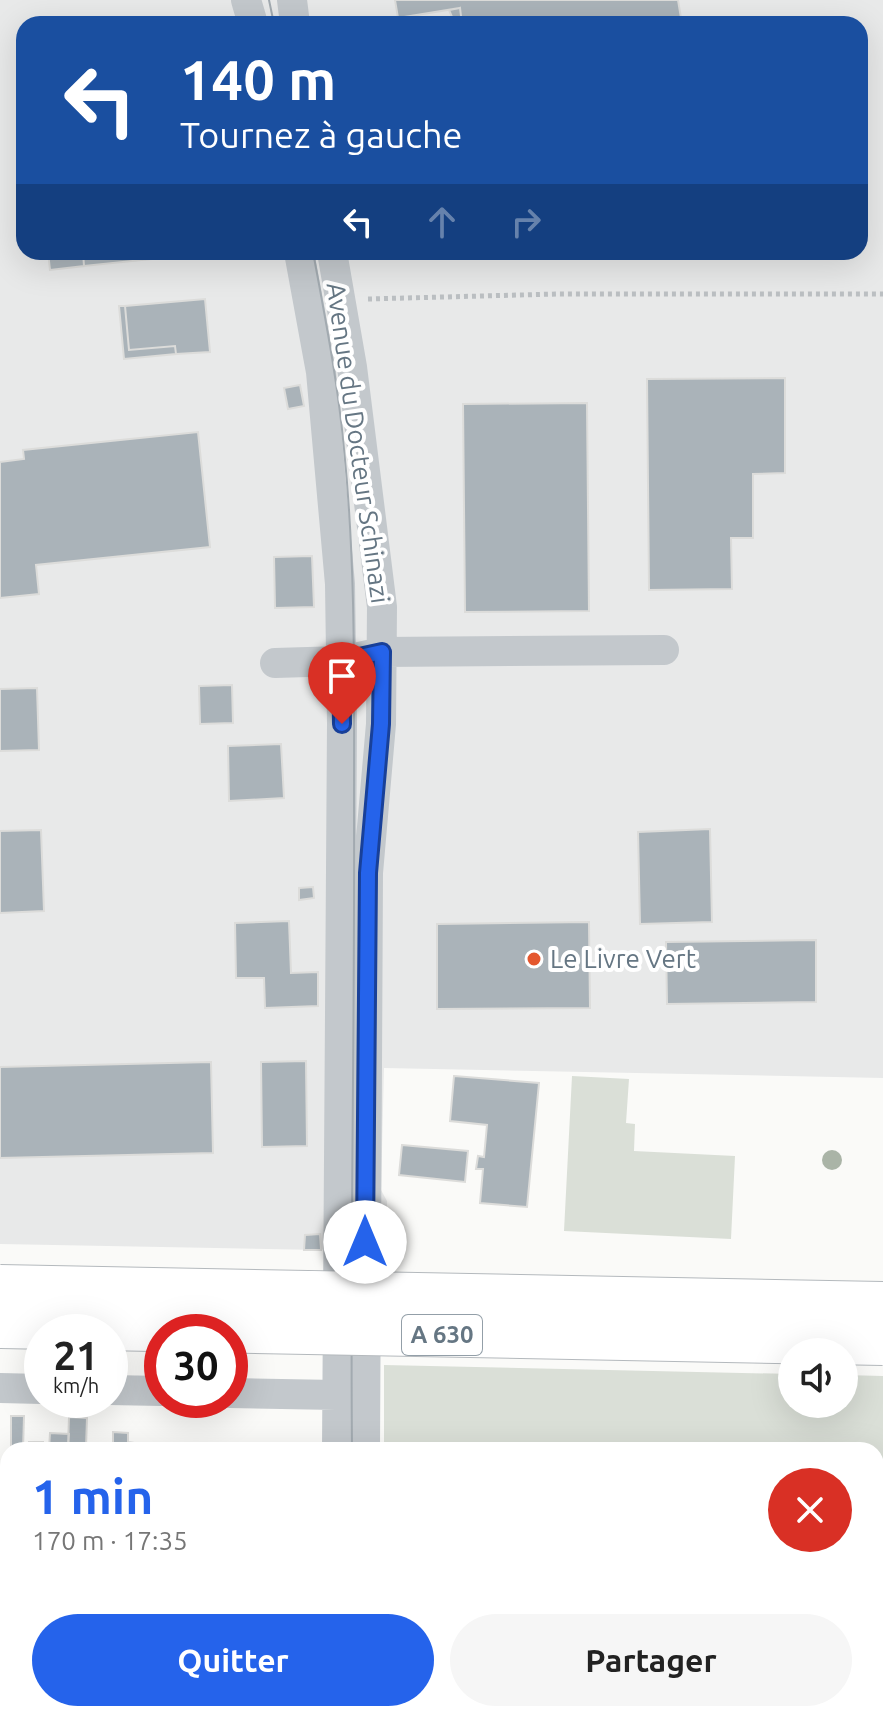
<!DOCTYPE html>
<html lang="fr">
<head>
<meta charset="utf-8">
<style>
  :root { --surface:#fff; --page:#f6f6f6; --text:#222; --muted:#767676; --accent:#2563eb }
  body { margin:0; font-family:Ubuntu,sans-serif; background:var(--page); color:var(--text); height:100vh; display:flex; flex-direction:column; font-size:30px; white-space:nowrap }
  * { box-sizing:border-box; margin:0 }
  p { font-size:26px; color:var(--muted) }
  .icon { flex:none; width:44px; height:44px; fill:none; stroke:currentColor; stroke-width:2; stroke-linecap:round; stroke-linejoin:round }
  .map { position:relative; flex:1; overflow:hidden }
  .side { position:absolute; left:0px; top:1442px; width:884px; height:280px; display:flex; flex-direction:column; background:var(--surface); border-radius:24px 24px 0 0; box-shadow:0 8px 32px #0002 }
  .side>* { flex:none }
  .top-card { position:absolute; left:16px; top:16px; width:852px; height:244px; border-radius:24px; box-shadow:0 8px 32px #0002; background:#1a4fa0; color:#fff; overflow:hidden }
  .tools { position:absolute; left:778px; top:1338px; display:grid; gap:16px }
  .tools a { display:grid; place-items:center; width:80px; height:80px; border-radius:50%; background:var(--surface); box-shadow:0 8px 32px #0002; font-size:40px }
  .speed { position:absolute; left:24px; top:1314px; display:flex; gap:16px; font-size:40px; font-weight:700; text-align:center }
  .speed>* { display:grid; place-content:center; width:104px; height:104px; border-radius:50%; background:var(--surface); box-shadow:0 8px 32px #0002; line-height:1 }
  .speed small { font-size:20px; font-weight:400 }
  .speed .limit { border:12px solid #d22; background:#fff; color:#111 }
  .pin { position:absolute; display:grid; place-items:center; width:68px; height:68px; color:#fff; margin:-82px -34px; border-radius:50% 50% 50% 0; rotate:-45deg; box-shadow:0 0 8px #0007 }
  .pin .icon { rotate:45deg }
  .me { position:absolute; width:88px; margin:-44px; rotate:0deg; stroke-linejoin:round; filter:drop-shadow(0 0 6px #0008) }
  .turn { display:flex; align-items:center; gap:28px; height:168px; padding:0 32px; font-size:36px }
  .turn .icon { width:104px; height:104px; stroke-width:2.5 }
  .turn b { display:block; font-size:56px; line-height:68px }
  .lanes { display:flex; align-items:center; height:76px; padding:0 32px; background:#0003; justify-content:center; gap:40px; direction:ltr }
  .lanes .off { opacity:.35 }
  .round { display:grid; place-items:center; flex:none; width:84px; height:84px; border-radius:42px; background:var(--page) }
  .overview { display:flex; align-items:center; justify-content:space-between; height:136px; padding:0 32px }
  h1 { font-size:48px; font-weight:700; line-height:60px; color:var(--accent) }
  .button { display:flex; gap:16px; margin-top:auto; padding:16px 32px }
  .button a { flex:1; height:92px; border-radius:48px; background:var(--accent); color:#fff; font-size:32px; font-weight:700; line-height:92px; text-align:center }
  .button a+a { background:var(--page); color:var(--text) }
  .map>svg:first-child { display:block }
</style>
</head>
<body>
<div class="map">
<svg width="883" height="1722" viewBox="0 0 883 1722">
  <rect width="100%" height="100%" fill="#fafaf8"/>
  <path fill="#e8e9e9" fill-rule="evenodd" d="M0,0H883V1078L384,1068L381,1190L387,1201V1228L321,1250L0,1244ZM24,24H860V252H24Z"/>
  <path fill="#dadfd7" d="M572,1076L629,1079L626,1123L635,1124L634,1151L735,1156L731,1239L564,1231Z
    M384,1365L792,1374V1404H844V1375L883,1376V1495H876V1450H436L384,1447Z"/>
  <path fill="#aab3b9" stroke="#dcdcda" stroke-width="2" d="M395,0H678L682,24H462L460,8L398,18Z
    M460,8L462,24H455L449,10Z
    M48,252H83L84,266L50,270Z
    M83,252H200V254L84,266Z
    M205,299L210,352L176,354L175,346L129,350L125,306Z
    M119,306H125L129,350L175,346L176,354L124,359Z
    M785,378V473L753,474V538H731L732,589L649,590L647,379Z
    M300,385L304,406L288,409L284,388Z
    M587,403L589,611L465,612L463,404Z
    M198,432L210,547L36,565L39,594L0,598V462L24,459L23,450Z
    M312,556L314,607L275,608L274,557Z
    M232,685L233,723L200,724L199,686Z
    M37,688L39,750L0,751V689Z
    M281,744L284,798L229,801L228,746Z
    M710,829L712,922L640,924L638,832Z
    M41,830L44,911L0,913V831Z
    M313,887L314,898L299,900V888Z
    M289,921L291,973L318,972V1006L265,1008L264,978H236L235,923Z
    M589,922L590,1008L437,1009V924Z
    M816,940V1002L667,1004L666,942Z
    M306,1061L307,1146L262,1147L261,1062Z
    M211,1062L213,1153L0,1158V1067Z
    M454,1076L539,1083L527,1207L480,1203L483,1169H476L478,1156L484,1157L487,1125L450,1121Z
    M402,1145L468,1151L465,1182L399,1175Z
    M320,1234L321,1250H304L305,1235Z
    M11,1416H24L23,1450H11Z
    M69,1417L87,1418L86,1447H68Z
    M113,1432L128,1433V1442L135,1443V1450H113Z
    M50,1433L69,1434L68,1450H49Z
    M29,1442H43V1450H29Z
    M1,1525H8V1612H6V1538H1Z
    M876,1566L883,1567V1583L876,1582Z
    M0,1667L8,1668V1714H33V1722H0Z
    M131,1714H206V1722H131Z
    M208,1714L243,1720V1716L270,1721L271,1714H321V1722H208Z
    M710,1714H733L732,1722H710Z
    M795,1714H826L825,1722H794Z
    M424,1716L500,1721L423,1722Z"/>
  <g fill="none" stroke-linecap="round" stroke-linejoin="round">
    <path stroke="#bbbfc2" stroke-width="5" stroke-dasharray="4 4" stroke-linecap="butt" d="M368,299L557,294H883"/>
    <path stroke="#c3c8cc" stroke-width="30" d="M246,0L253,24
      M292,0L295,24
      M299,252L321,372L340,584L342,724L337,1450
      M332,252L352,367L382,607L381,724L368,873L365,1450
      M275,663L341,661L382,652L664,650
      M0,1388L42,1389
      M110,1390L162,1391
      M230,1393L336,1395
      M0,1635H8
      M876,1664H883
      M335,1722L336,1714
      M363,1722V1714"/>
    <path stroke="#a2aab0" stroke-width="2" d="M269,0L274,24
      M313,252C325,317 338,383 344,449C356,567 354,686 354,804C355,1020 350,1235 352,1450
      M348,1722L349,1714"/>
    <defs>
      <path id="highway-bridge" d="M0,1287L883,1304
        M0,1326L883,1343"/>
    </defs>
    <use href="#highway-bridge" stroke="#b4b9bd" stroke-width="46" stroke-linecap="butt"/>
    <use href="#highway-bridge" stroke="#fff" stroke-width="44"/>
  </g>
  <circle fill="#aab4a7" cx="832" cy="1160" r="10"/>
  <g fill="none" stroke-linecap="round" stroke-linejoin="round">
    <defs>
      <path id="route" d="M342,724L341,661L382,652L381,724L368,873L365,1242"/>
    </defs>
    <use href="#route" stroke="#184099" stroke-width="20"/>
    <use href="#route" stroke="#2563eb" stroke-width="14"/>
  </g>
  <circle fill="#e4572e" stroke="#fff" stroke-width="3" cx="534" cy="959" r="8"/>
  <g text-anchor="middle" stroke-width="8" stroke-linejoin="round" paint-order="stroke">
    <rect fill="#fff" stroke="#939fa8" stroke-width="2" x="402" y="1315" width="80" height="40" rx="6"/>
    <g font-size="24" font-weight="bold" fill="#657683">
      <text x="442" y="1343">A 630</text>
    </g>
    <g font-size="26" fill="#657683" stroke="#fff">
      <text transform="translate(358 443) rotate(82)" y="9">Avenue du Docteur Schinazi</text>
    </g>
    <g font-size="26" fill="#657683" stroke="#fff" text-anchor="start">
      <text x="550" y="968">Le Livre Vert</text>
    </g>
  </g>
</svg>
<div class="tools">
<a><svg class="icon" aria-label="sound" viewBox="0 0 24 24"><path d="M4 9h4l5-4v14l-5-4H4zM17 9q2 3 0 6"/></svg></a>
</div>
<div class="speed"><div>21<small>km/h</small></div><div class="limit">30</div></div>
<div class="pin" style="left:342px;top:724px;background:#d93025"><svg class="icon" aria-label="arrive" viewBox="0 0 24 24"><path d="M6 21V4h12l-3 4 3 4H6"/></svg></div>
<svg class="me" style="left:365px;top:1242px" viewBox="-20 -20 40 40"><circle r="19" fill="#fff"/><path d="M0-13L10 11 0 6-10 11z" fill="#2563eb"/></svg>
<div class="top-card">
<div class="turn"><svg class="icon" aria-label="left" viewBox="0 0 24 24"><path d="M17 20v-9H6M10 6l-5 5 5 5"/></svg><div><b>140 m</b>Tournez à gauche</div></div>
<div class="lanes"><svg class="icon" aria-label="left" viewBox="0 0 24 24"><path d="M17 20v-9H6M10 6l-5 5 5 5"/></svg><svg class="icon off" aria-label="ahead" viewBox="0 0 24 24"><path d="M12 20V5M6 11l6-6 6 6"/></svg><svg class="icon off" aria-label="right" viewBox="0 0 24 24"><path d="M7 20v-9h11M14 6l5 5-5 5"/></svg></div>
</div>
<section class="side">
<div class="overview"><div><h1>1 min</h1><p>170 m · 17:35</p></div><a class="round" style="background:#d93025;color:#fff"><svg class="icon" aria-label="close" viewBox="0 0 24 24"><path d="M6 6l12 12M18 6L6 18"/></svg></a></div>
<div class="button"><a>Quitter</a><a>Partager</a></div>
</section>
</div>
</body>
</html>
